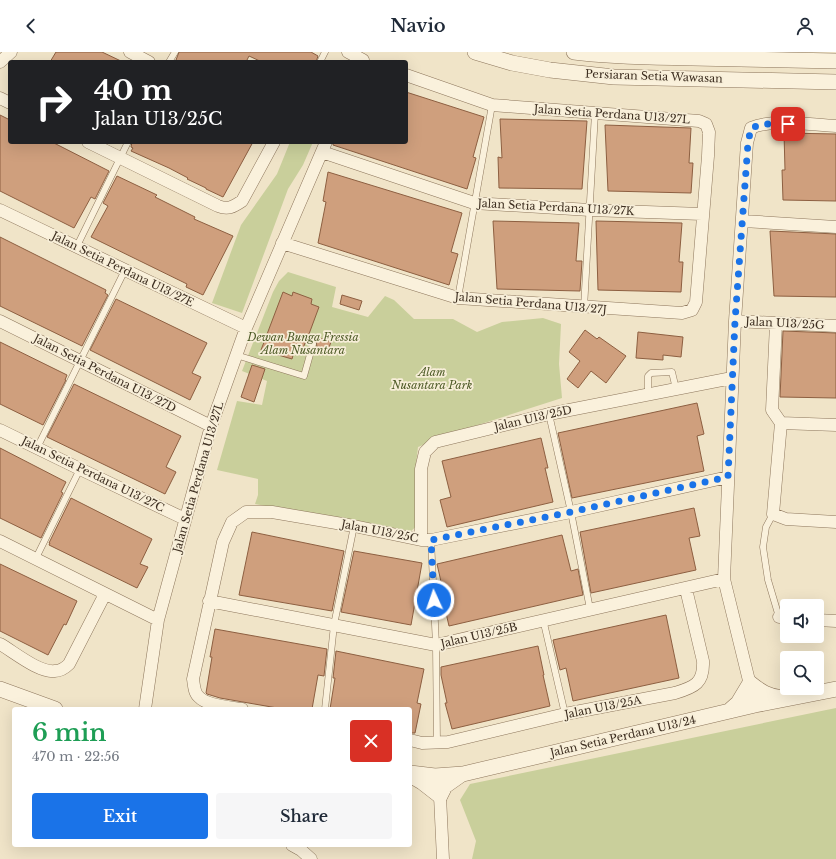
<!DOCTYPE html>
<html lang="en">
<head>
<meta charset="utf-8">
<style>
  :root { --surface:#fff; --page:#f6f6f7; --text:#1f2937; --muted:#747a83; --accent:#1a73e8 }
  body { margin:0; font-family:"Libre Baskerville",serif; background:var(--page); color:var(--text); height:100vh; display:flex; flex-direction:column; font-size:15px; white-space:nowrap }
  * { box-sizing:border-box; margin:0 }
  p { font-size:13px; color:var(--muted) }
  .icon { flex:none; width:22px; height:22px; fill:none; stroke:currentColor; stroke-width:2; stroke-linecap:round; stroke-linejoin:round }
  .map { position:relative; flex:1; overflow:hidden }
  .details { position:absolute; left:12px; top:655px; width:400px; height:140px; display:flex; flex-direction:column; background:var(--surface); border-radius:4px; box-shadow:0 4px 16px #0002 }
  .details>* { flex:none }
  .guide { position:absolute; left:8px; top:8px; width:400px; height:84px; border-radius:4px; box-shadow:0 4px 16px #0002; background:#202124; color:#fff; overflow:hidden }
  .fabs { position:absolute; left:780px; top:547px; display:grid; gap:8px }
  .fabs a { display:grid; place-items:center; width:44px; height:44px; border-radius:4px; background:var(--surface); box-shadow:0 4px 16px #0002; font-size:20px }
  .pin { position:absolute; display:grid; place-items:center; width:34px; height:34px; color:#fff; margin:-17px; border-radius:8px; box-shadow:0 2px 6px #0006 }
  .me { position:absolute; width:44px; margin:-22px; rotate:357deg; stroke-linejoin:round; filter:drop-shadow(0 0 3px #0008) }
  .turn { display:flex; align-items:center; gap:14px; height:84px; padding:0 20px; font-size:18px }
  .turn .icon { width:52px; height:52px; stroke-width:2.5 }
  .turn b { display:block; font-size:28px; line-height:34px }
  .round { display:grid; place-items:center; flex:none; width:42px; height:42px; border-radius:4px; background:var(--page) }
  .summary { display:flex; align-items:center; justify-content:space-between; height:68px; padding:0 20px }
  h1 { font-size:24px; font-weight:600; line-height:30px; color:#1e9e55 }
  .button { display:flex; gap:8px; margin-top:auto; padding:8px 20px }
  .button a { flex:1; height:46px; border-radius:4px; background:var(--accent); color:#fff; font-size:16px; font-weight:600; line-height:46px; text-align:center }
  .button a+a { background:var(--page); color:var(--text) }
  header { display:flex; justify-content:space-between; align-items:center; height:52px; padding:0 20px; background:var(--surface); font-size:18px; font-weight:600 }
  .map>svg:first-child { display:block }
</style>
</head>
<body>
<header><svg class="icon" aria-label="back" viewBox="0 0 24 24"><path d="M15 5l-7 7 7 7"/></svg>Navio<svg class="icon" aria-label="person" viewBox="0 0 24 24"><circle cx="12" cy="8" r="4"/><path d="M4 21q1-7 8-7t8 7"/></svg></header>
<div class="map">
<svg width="836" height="807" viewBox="0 0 836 807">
  <rect width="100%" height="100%" fill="#f0e4c8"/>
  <path fill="#c9cf9b" d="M290,90H313L303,113L288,137L242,261L212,251L241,173L277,122Z
    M288,220L336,235L332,255L368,265L385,244L394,248L414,267H453L477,280L502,270L543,266L561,272L559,312L562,346L453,381L418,395L416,413L421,470L409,481L255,452L258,443V427L217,418L237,349L262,353L267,329L242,319L273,240L279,229Z
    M836,656V807H472L476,789L460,748L470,732Z"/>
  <path fill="#cf9f7d" stroke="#8d5f41" d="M56,0H102L123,10H50Z
    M179,0H311L318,4L316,10H262L249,4L246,10H181L176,8Z
    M406,40L484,65L473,105L476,106L467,137L333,93V90H406Z
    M0,63L10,68V90H52L109,119L95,147L91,145L74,176L0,139Z
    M500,67L587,69L582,137L499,136L498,105L502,106Z
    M605,73L691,76L689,111H693L691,141L608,139Z
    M784,81L836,82V149L783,148L782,118H785Z
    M132,90H253L223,145L206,137V136L187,127L188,126L169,116L131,99L133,96L131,95Z
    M328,120L462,161L451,200L458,202L449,233L318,191L326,150L323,149Z
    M117,124L157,143L155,145L195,165L194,167L233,184L203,243L186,235L187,232L91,185L108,154L103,151Z
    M493,169L579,171L576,209H582L580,239L497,237Z
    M596,169L682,171L679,210H683L681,240L598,238Z
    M770,179L836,182V245L774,244Z
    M0,185L106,238L105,241L108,243L82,294L0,254Z
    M283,240L292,244L293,240L312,247L311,252L319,255L309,282L331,290L328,298L317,295L316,289L312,288L308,292L305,291L301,302L294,300L292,307L261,298Z
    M342,243L362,249L359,258L340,252Z
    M116,247L207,291L192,321L201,325L190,348L90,298Z
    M585,278L597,287L599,285L626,304L606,331L591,319L578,336L567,327L580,309L569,300Z
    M783,279L836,281V346L780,345Z
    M638,280L683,285L681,305L663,303V308L636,306Z
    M0,290L67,323L65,328H66L43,373L0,352Z
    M252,313L265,317L254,350L241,345Z
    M74,332L181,384L166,415L176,420L165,442L47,385Z
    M697,351L704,382L697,384L704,419L572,446L558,381Z
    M541,386L548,416H545L553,450L447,475L440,448L451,445L442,409Z
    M0,396L66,430L61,440L63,441L41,486L0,466Z
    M71,446L152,487L140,512L148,515L137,536L49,493L50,491H49Z
    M694,456L700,484L689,486L696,518L591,541L580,480Z
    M252,480L344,499L332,559L239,543Z
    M562,483L571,519L578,517L583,543L449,574L443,548L445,547L437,512Z
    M354,499L422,511L411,573L341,560Z
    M0,512L77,549L66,573L64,572L48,603L0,579Z
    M666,563L679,626L573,649L566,616L560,618L553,588Z
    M215,577L327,597L324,624L318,623L312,657H283L220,646L207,642L206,641L212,605H210Z
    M538,594L544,623H543L550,654L452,677L445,651H447L441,623V615Z
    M336,599L424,617L417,651L421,652L415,681H410V657H330L335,626H333Z"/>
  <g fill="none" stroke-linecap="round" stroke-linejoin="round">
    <defs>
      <path id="service" d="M169,10L175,0
        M320,10L325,0
        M77,194L128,90
        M458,246L492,53
        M584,256L595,61
        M236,303L304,324L313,292
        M648,342V324L651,321L672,320L676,337
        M549,362L571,460L590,557
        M37,396L125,218
        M773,462L766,475L763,495L768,528L779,565
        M431,488L436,593L437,691
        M36,506L80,417
        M543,567L565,662
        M325,657L334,573L354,474"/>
      <path id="minor" d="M130,0L149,10
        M348,0L363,8
        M0,10L11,0
        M0,46L10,51
        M88,90L218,154C228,158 233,155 242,149L274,90
        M322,100L474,151L590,158L702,162
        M0,158L246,276
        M743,169L836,175
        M282,191L458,246L682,261L692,258L696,250L708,104L709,80L706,72L699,69L492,53L406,23
        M0,269L211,374
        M735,269L836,274
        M776,272L772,358L781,371L773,462L786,467L836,470
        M781,371L836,373
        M0,378L80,417L185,467
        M421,488V417L425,400L435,390L549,362L732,326
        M0,489L158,568
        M209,549L436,593L724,527
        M779,565H787
        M817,568L836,569
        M0,592C14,600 39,621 55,619C61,619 65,616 69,612L105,542
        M755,653L724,527L735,269L747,91L751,76C774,66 811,73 836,74
        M145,657L158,568L211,374L246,276L326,90
        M242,657C230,655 207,654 199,645C194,641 194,633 193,627L223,490L232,470L246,460H272L354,474L421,488H431L571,460L728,425
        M410,688L422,691L448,690L565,662L675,641C695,635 704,631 703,609L686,537
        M435,724L440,744L443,807
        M292,793L301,798L311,807"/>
      <path id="tertiary" d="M475,0L512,11L550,18L614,25L836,30
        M574,0C613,5 653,5 693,6C741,7 788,8 836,9
        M0,637L55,657
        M729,659L738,651L750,631C761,640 768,644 782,646
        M410,721L435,724L463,722L755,653L836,637
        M410,723L422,730L440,744L445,734L462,722"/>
    </defs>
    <use href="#service" stroke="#8d765c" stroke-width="7"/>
    <use href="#minor" stroke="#8d765c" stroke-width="13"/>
    <use href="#tertiary" stroke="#8d765c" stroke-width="16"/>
    <use href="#service" stroke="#faf1dc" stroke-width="6"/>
    <use href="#minor" stroke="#faf1dc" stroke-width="12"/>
    <use href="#tertiary" stroke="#faf1dc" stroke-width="15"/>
  </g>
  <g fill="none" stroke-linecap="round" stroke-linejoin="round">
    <path stroke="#1a73e8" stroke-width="7" stroke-dasharray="0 12.6" d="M434,548L431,488L571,460L728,425L735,269L748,91L751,76C764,71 775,71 788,72"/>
  </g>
  <g text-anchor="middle" stroke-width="3.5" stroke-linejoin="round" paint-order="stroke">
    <g font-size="11" fill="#3d2e20" stroke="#f7eed8">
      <text transform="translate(654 24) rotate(2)" y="4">Persiaran Setia Wawasan</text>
      <text transform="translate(612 62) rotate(4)" y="4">Jalan Setia Perdana U13/27L</text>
      <text transform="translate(556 155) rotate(3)" y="4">Jalan Setia Perdana U13/27K</text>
      <text transform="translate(123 217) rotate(26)" y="4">Jalan Setia Perdana U13/27E</text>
      <text transform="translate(531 251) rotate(5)" y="4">Jalan Setia Perdana U13/27J</text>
      <text transform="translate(785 271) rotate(3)" y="4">Jalan U13/25G</text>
      <text transform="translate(105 321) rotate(27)" y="4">Jalan Setia Perdana U13/27D</text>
      <text transform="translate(533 366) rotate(-13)" y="4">Jalan U13/25D</text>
      <text transform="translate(93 422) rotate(26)" y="4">Jalan Setia Perdana U13/27C</text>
      <text transform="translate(198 425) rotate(-74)" y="4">Jalan Setia Perdana U13/27L</text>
      <text transform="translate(380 479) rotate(11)" y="4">Jalan U13/25C</text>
      <text transform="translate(479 583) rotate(-13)" y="4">Jalan U13/25B</text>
      <text transform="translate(603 655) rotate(-11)" y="4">Jalan U13/25A</text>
      <text transform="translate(623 684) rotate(-13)" y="4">Jalan Setia Perdana U13/24</text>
    </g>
    <g font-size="11" font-style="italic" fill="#4d5a26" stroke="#f7eed8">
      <text x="303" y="289">Dewan Bunga Fressia<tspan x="303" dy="13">Alam Nusantara</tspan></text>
      <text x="432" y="324">Alam<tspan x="432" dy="13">Nusantara Park</tspan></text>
    </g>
  </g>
</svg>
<div class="fabs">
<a><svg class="icon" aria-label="sound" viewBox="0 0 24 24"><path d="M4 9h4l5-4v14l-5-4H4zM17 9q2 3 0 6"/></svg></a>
<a><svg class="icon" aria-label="search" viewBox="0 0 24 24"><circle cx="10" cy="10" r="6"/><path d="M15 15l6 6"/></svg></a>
</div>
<div class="pin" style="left:788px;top:72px;background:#d93025"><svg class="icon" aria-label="arrive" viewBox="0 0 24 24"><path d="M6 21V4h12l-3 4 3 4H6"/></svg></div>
<svg class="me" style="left:434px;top:548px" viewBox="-20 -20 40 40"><circle r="17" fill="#1a73e8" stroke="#fff" stroke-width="3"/><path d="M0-11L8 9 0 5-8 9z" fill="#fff"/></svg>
<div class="guide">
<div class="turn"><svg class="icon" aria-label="right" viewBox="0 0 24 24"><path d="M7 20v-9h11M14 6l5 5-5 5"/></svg><div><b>40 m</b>Jalan U13/25C</div></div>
</div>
<section class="details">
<div class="summary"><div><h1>6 min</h1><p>470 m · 22:56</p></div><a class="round" style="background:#d93025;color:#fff"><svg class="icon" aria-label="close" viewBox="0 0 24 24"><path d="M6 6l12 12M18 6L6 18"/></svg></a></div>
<div class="button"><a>Exit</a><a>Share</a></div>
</section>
</div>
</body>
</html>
